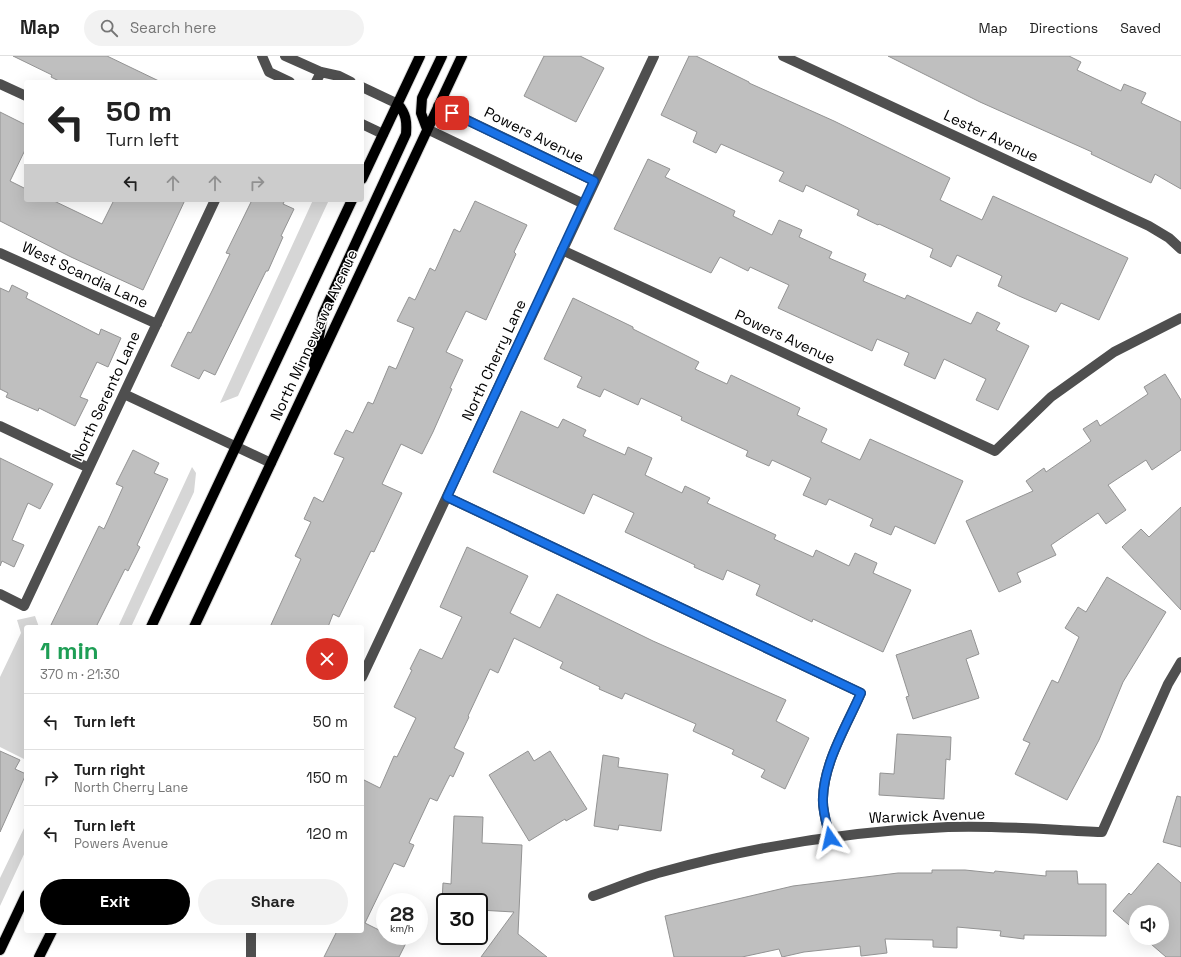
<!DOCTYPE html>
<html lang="en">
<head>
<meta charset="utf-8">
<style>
  :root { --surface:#fff; --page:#f2f2f2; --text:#222; --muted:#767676; --line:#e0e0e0; --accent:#000 }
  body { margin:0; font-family:"Space Grotesk",sans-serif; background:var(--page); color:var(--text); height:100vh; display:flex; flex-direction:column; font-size:15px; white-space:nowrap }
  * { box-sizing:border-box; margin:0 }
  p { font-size:13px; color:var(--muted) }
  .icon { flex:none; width:22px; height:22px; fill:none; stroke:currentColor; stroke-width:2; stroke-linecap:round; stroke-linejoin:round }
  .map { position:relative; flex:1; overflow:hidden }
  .details { position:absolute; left:24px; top:569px; width:340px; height:308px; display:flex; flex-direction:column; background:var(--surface); border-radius:4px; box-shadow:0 4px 16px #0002 }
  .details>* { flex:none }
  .guide { position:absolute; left:24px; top:24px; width:340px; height:122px; border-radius:4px; box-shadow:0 4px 16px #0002; background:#fff; color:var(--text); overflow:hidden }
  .tools { position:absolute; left:1129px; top:849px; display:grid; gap:8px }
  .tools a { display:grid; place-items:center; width:40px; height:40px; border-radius:50%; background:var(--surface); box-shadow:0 4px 16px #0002; font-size:20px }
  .speed { position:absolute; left:376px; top:837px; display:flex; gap:8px; font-size:20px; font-weight:700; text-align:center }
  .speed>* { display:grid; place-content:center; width:52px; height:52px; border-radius:50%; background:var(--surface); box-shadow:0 4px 16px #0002; line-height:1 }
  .speed small { font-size:10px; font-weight:400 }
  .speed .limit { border:2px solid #111; border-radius:6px; background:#fff; color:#111 }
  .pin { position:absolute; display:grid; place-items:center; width:34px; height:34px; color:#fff; margin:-17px; border-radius:8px; box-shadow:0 2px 6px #0006 }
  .me { position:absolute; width:44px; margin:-22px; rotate:349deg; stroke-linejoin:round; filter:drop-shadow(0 0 3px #0008) }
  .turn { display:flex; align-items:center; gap:14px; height:84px; padding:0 16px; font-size:18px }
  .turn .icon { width:52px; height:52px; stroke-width:2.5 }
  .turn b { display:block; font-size:28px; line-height:34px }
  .lanes { display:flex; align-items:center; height:38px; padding:0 16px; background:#0003; justify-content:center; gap:20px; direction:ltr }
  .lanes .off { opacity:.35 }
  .round { display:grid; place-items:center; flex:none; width:42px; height:42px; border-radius:21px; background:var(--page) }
  .head { display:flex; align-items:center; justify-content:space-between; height:68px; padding:0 16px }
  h1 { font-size:24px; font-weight:700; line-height:30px; color:#1e9e55 }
  .button { display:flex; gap:8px; margin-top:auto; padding:8px 16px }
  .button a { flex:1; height:46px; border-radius:24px; background:var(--accent); color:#fff; font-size:16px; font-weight:700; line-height:46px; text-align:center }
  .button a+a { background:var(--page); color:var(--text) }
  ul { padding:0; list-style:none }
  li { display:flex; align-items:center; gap:12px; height:56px; padding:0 16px; border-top:1px solid var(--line) }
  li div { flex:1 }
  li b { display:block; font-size:15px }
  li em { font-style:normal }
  header { display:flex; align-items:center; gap:24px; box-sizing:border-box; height:56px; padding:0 20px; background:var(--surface); border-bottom:1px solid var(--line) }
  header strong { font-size:19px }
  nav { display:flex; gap:22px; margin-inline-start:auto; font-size:14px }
  .search { width:280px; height:36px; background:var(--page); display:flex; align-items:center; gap:10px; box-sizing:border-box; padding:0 14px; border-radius:22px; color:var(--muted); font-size:15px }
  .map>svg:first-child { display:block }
</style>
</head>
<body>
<header>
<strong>Map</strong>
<div class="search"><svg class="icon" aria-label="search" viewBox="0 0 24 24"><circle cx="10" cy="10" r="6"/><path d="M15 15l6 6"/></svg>Search here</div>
<nav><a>Map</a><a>Directions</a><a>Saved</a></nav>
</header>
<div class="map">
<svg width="1181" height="901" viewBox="0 0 1181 901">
  <rect width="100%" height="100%" fill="#fff"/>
  <path fill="#d6d6d6" d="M313,144H329L238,340L220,347Z
    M192,411L196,417L194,436L131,571H118Z
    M35,560L39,571H26V704L0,691V621L21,577L17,564Z
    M26,768V794L0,850V822Z"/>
  <path fill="#bfbfbf" stroke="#939393" d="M13,0H107L161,26H61L51,21L52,19Z
    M544,0H580L604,12L576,66L524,40Z
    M689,0H696L749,26V27L834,65L950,122L940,144L982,164L993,140L1128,202L1099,264L1061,247L1056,256L1019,240L998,230L1002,220L957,199L951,211L930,201L933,193L879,168L878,169L857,159L859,154L806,129L803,136L779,125L784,116L721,88L716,97L693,86L697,76L661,59Z
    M888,0H1069L1081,6L1077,14L1121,35L1124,28L1146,37L1141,47L1181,66V133L1155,118L1151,127L1091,98L1092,96L980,46Z
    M0,56L26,69V92L10,125L26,133V144H52L102,168L114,144H185L143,234L71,201L0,165Z
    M648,103L670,113L665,121L735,155L733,160L772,179L779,164L802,174L799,181L832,196L829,202L866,218L863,225L905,243L907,239L971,268L977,256L1000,267L996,274L1029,290L998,354L976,344L986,323L944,303L935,323L904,309L909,297L877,283L872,295L778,252L789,229L750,211L748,215L720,201L711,217L614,173Z
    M252,144H285L283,148L294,153L281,180L283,181L268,215H266L215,319L204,314L199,323L171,310L188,276L191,277L212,235L230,198L226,197Z
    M475,145L527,169L514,196L516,198L486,264L466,255L446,296L463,304L450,332L452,333L433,376L422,398L401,388L382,428L402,437L374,496L371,495L339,561L333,558L328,571H270L301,503L295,500L311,466L304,463L314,441L323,446L344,402L334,398L346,374L353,377L368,346L373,348L389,310L396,313L414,272L397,265L409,241L415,244L430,212L435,215L454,173L460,176Z
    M12,229L28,237L26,242L99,279L101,273L121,282L108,311L97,306L80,341L88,344L75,370L39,352L38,355L6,341L8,337L0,333V232L9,236Z
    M573,242L633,271V273L699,306L695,313L727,328L731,319L800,352L797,359L827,373L821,386L860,404L870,383L963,425L935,488L895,470L891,479L870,470L873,463L829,443L826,449L803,439L811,422L772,404L769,410L746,400L748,395L681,364L682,361L641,342L638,349L604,333L600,341L577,331L582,321L544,303Z
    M1165,318L1181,344V394L1152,414L1146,404L1108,429L1126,454L1106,468L1098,457L1051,489L1056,499L1017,517L1021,526L999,536L966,465L1033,435L1026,425L1044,412L1046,416L1091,385L1083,373L1097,364L1100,370L1148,338L1144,331Z
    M521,355L558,372L563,363L586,374L583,380L625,399L628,391L652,402L645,419L682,437L685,430L710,442L707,447L776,479L774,483L813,501L816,494L849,510L855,497L877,507L873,517L911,534L883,596L813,563L812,566L756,539L760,529L727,514L723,524L694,511L695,509L625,476L634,457L593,438L584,458L493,416Z
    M133,394L159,407L154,417L168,423L137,489L140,491L128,515L125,513L96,571H50L99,470L104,473L123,431L116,428Z
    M0,402L53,428L40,453L28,447L12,484L24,489L14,511L2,505L0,510Z
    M1181,451V554L1122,491L1141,473L1149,481Z
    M467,491L528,520L510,557L540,572L557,538L653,585L786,644L776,665L809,682L785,733L761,721L765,714L732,698L734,694L693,675L696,668L625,637L622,643L599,633L600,631L560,612L563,606L514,582L498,617L490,613L468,660L469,661L454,692L464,697L453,721L450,719L437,745L430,742L409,787L414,789L404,811L394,807L365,867L385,877V880H391L406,887L399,901H324L337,875H362V723L380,732L394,700L397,701L416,662L394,651L412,614L410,613L420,593L442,603L462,561L440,551Z
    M1107,521L1166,556L1123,626L1099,684L1067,744L1015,718L1030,687L1023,684L1052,624L1058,627L1079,581L1065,572L1078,551L1086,556Z
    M971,574L979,598L966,603L979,642L913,663L906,641L909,640L896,599Z
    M897,678L951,681L950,704L946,703L944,743L879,739L880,717L894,718Z
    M0,695L20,704L15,713L26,718L0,776Z
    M528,695L534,705L550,695L587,753L566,765L565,763L529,785L489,719Z
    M603,699L619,702L618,711L668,718L661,775L619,769L618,774L594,770Z
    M1177,740L1181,741V791L1163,786Z
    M454,760L483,761L482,787L522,789L518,878L547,901H481L514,856L479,854V846H442L443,827L451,828Z
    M1158,807L1181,827V901H1166L1144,882H1162V856H1136V875L1113,855L1129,837L1131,839Z
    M932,814H965L994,817L995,815L1046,820V815H1077L1078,828H1106V880L1024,879V883L1000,880L1001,875L957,871V892L933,891V884L885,883L887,897L861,900L860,890L804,896L782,901L779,893L742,901H674L665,860L793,830L898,817H932Z"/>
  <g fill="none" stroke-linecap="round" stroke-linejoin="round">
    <defs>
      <path id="major" d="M427,73L421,57L422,42L442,0
        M362,123L420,0
        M314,309L323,258L406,78C407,65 406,58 398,48
        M151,571L352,144
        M194,571L462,0
        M0,894L26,839
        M39,901L52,875"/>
    </defs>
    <use href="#major" stroke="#dbdbdb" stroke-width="12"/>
    <path stroke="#4f4f4f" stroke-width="10" d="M262,0L269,16L290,26
      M285,0L321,16L339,20L351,26
      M783,0L1149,170L1169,182L1181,193
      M316,26L321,16
      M0,28L26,40
      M362,31L398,48
      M438,50L594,125
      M362,68L383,78
      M427,73L584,148
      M562,194L995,395L1051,341L1114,296L1181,262
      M0,197L157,268
      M124,338L271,407
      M0,370L89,412
      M447,441L861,637C847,669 824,706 823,742C822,754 827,769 830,782
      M0,538L24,550L215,144
      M362,621L654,0
      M593,840C616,832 639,822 662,816C755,790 852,775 948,771C999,769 1051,774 1102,776L1168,628L1181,606
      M251,875V901"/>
    <use href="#major" stroke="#000" stroke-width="10"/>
  </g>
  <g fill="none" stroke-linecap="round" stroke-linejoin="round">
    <defs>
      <path id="route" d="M452,57L594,125L447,441L861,637C847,669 824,706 823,742C822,754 827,769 830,782"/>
    </defs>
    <use href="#route" stroke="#114b97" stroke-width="10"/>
    <use href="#route" stroke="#1a73e8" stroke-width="7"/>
  </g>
  <g text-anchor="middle" stroke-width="3" stroke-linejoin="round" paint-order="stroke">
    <g font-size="15" fill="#000" stroke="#fff">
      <text transform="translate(534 79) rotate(26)" y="5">Powers Avenue</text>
      <text transform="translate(991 80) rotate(25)" y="5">Lester Avenue</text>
      <text transform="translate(85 219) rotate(25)" y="5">West Scandia Lane</text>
      <text transform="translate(314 279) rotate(-65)" y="5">North Minnewawa Avenue</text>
      <text transform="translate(785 281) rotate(25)" y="5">Powers Avenue</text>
      <text transform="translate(494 304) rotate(-65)" y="5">North Cherry Lane</text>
      <text transform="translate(106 340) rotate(-65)" y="5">North Serento Lane</text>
      <text transform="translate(927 760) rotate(-2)" y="5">Warwick Avenue</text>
    </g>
  </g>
</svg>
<div class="tools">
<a><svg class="icon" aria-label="sound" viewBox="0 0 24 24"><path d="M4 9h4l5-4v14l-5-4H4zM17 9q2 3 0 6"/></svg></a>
</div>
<div class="speed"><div>28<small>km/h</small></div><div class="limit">30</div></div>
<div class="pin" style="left:452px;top:57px;background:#d93025"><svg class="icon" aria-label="arrive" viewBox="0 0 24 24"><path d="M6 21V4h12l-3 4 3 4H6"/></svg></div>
<svg class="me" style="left:830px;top:782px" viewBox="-20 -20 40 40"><path d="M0-17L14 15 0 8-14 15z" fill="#1a73e8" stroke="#fff" stroke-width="4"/></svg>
<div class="guide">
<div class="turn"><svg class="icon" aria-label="left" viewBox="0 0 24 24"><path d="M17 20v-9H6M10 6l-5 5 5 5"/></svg><div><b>50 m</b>Turn left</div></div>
<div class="lanes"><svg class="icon" aria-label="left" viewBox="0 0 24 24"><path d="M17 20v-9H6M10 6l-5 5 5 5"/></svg><svg class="icon off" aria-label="ahead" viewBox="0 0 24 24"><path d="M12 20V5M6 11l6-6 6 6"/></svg><svg class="icon off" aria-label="ahead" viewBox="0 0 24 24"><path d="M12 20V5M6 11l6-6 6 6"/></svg><svg class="icon off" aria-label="right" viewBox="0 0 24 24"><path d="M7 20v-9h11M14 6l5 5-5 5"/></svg></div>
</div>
<section class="details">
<div class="head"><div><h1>1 min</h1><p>370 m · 21:30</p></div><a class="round" style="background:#d93025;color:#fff"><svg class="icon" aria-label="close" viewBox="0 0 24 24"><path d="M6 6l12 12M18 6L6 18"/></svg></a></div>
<ul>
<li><svg class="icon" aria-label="left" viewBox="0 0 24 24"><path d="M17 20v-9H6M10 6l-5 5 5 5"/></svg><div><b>Turn left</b></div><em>50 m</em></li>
<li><svg class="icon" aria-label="right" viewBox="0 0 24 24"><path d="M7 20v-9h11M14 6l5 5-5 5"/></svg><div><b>Turn right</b><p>North Cherry Lane</p></div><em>150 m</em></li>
<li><svg class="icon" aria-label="left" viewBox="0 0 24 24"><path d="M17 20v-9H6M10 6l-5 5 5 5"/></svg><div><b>Turn left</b><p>Powers Avenue</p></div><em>120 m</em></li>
</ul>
<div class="button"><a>Exit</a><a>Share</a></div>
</section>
</div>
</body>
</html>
